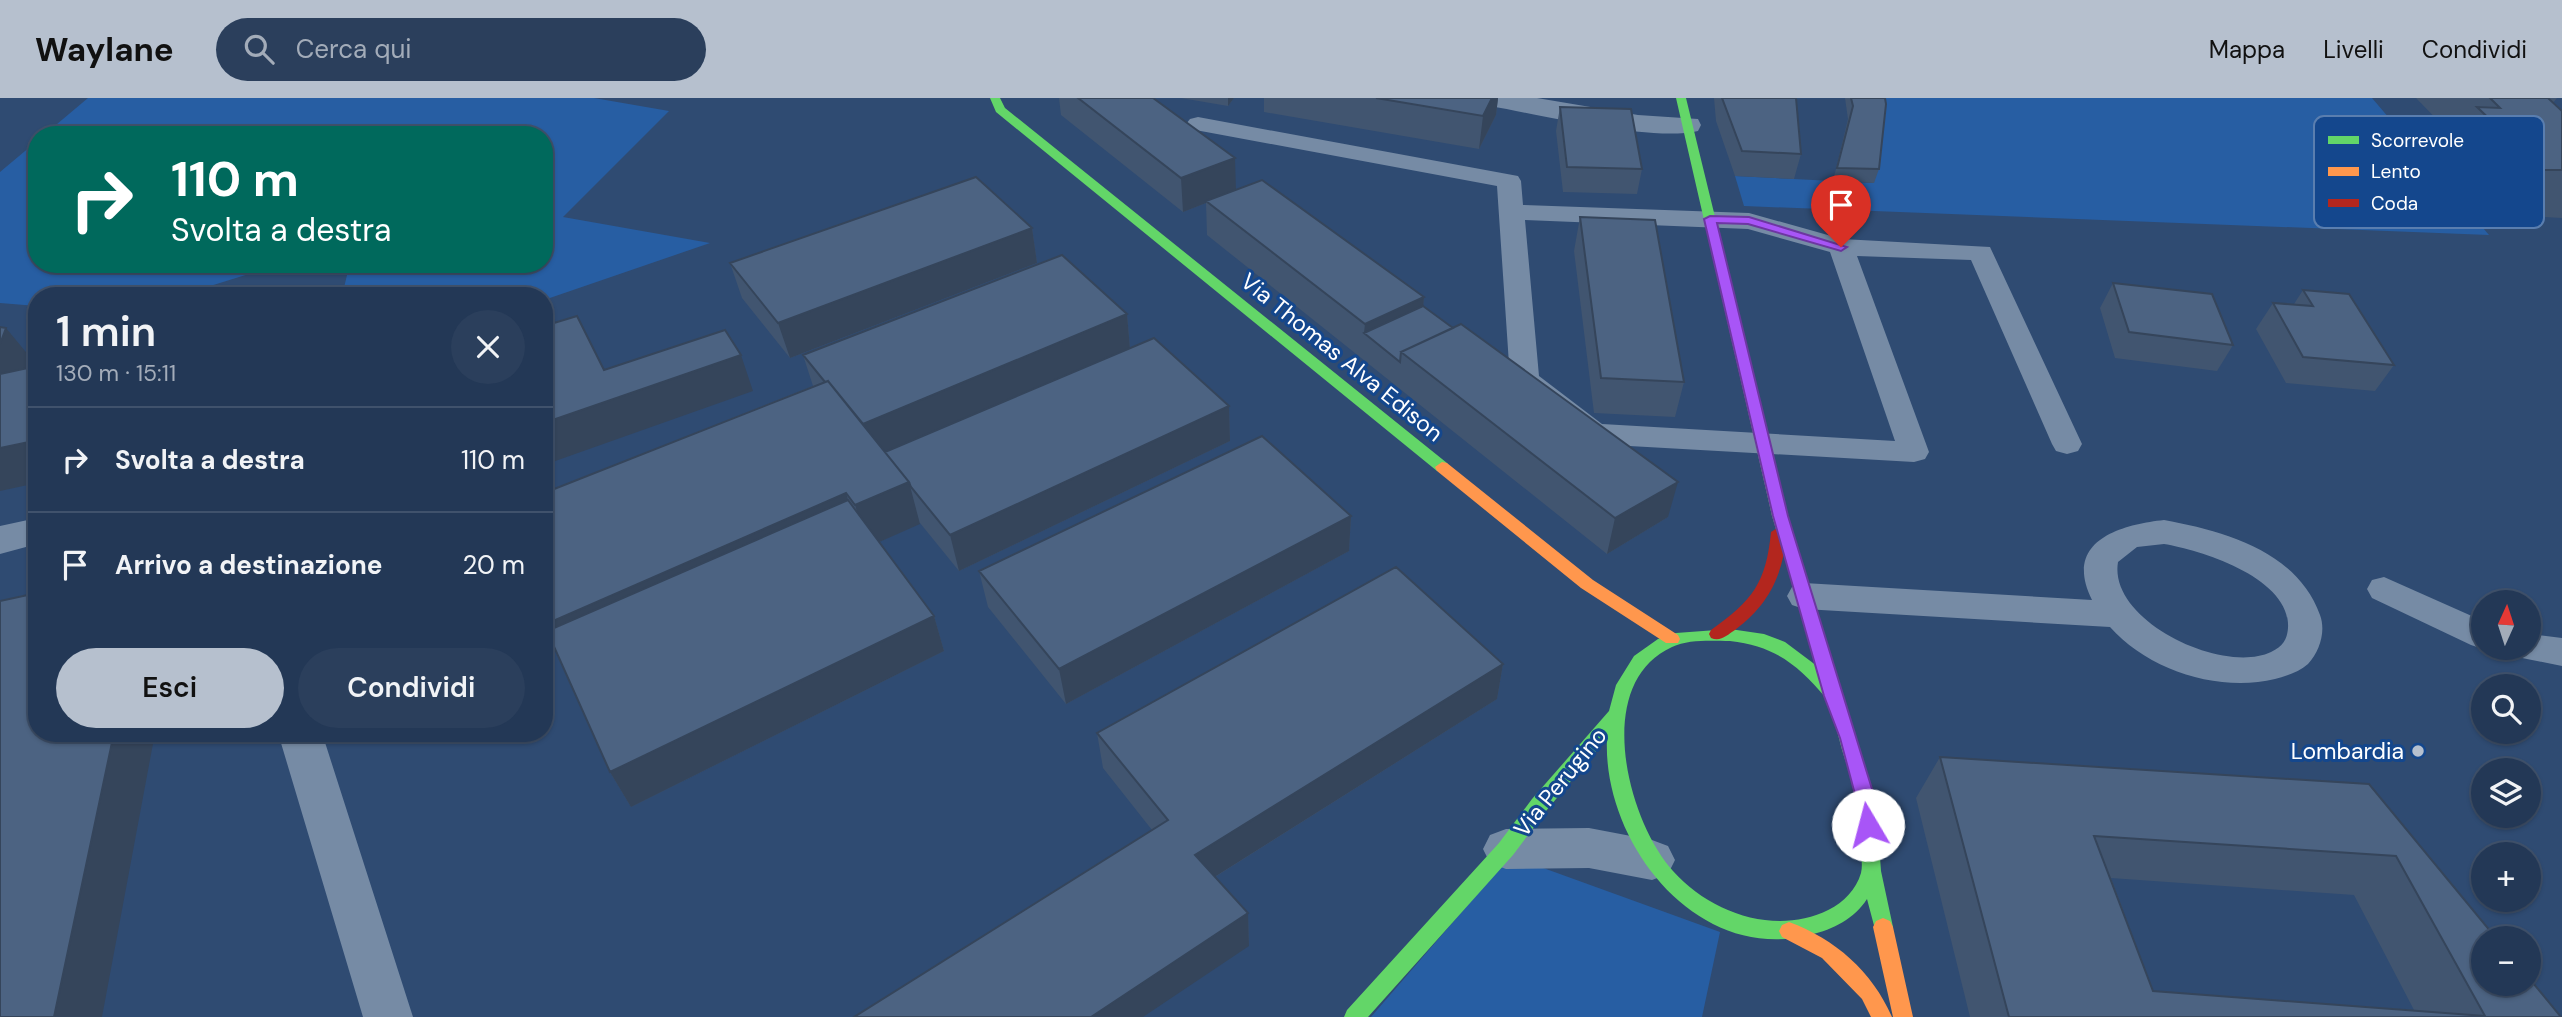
<!DOCTYPE html>
<html lang="it">
<head>
<meta charset="utf-8">
<style>
  :root { --surface:#233856; --page:#2b3f5c; --text:#f1f3f6; --muted:#a3acb9; --line:#40526c; --accent:#b6c0ce }
  body { margin:0; font-family:"DM Sans",sans-serif; background:var(--page); color:var(--text); height:100vh; display:flex; flex-direction:column; font-size:26px; white-space:nowrap }
  * { box-sizing:border-box; margin:0 }
  p { font-size:23px; color:var(--muted) }
  .icon { flex:none; width:38px; height:38px; fill:none; stroke:currentColor; stroke-width:2; stroke-linecap:round; stroke-linejoin:round }
  .map { position:relative; flex:1; overflow:hidden }
  .panel { position:absolute; left:28px; top:189px; width:525px; height:455px; display:flex; flex-direction:column; background:var(--surface); border-radius:28px; box-shadow:0 2px 5px #0004,0 0 0 2px var(--line) }
  .panel>* { flex:none }
  .banner { position:absolute; left:28px; top:28px; width:525px; height:147px; border-radius:28px; box-shadow:0 2px 5px #0004,0 0 0 2px var(--line); background:#00695c; color:#fff; overflow:hidden }
  .needle { width:46px; rotate:3deg }
  .buttons { position:absolute; left:2471px; top:492px; display:grid; gap:14px }
  .buttons a { display:grid; place-items:center; width:70px; height:70px; border-radius:50%; background:var(--surface); box-shadow:0 2px 5px #0004,0 0 0 2px var(--line); font-size:35px }
  .pin { position:absolute; display:grid; place-items:center; width:60px; height:60px; color:#fff; margin:-72px -30px; border-radius:50% 50% 50% 0; rotate:-45deg; box-shadow:0 0 7px #0007 }
  .pin .icon { rotate:45deg }
  .me { position:absolute; width:77px; margin:-38px; rotate:352deg; stroke-linejoin:round; filter:drop-shadow(0 0 5px #0008) }
  .turn { display:flex; align-items:center; gap:24px; height:147px; padding:0 28px; font-size:32px }
  .turn .icon { width:91px; height:91px; stroke-width:2.5 }
  .turn b { display:block; font-size:49px; line-height:60px }
  .round { display:grid; place-items:center; flex:none; width:74px; height:74px; border-radius:37px; background:var(--page) }
  .overview { display:flex; align-items:center; justify-content:space-between; height:119px; padding:0 28px }
  h1 { font-size:42px; font-weight:600; line-height:52px }
  .action { display:flex; gap:14px; margin-top:auto; padding:14px 28px }
  .action a { flex:1; height:80px; border-radius:42px; background:var(--accent); color:#111; font-size:28px; font-weight:600; line-height:80px; text-align:center }
  .action a+a { background:var(--page); color:var(--text) }
  ul { padding:0; list-style:none }
  li { display:flex; align-items:center; gap:21px; height:105px; padding:0 28px; border-top:2px solid var(--line) }
  li div { flex:1 }
  li b { display:block; font-size:26px }
  li em { font-style:normal }
  header { display:flex; align-items:center; gap:42px; box-sizing:border-box; height:98px; padding:0 35px; background:var(--accent); color:#111 }
  header strong { font-size:33px }
  nav { display:flex; gap:38px; margin-inline-start:auto; font-size:24px }
  .search { width:490px; height:63px; background:var(--page); display:flex; align-items:center; gap:18px; box-sizing:border-box; padding:0 24px; border-radius:38px; color:var(--muted); font-size:26px }
  .map>svg:first-child { display:block }
</style>
</head>
<body>
<header>
<strong>Waylane</strong>
<div class="search"><svg class="icon" aria-label="search" viewBox="0 0 24 24"><circle cx="10" cy="10" r="6"/><path d="M15 15l6 6"/></svg>Cerca qui</div>
<nav><a>Mappa</a><a>Livelli</a><a>Condividi</a></nav>
</header>
<div class="map">
<svg width="2562" height="919" viewBox="0 0 2562 919">
  <rect width="100%" height="100%" fill="#2f4b72"/>
  <path fill="#275ea3" d="M88,0H594L669,13L563,119L710,145L544,202V198H342L348,173L343,166H544V37H44Z
    M1879,0H2372L2489,137L1744,108L1735,78L1874,85Z
    M37,43V166H281L178,198H37V208L0,205V74Z
    M1510,758L1720,834L1702,919H1371Z"/>
  <g fill="none" stroke-linecap="round" stroke-linejoin="round">
    <path fill="#768ba5" fill-rule="evenodd" d="M1198,19L1518,78L1521,83L1523,107L1749,115L1842,141L1990,149L2082,346L2078,353L2067,356L2056,353L2052,346L1971,162L1857,158L1929,354L1925,361L1914,364L1594,346L1583,343L1515,287L1510,281L1497,88L1190,31L1186,26L1190,21ZM1525,122L1748,131L1830,154L1895,343L1602,326L1539,278Z
      M2164,422C2224,433 2297,453 2320,517C2326,533 2320,553 2308,566C2299,574 2286,578 2275,581C2219,595 2148,572 2110,529L1804,511L1792,507L1787,498L1792,489L1804,485L2092,502C2063,444 2118,427 2164,422ZM2164,446C2201,452 2291,480 2288,530C2287,542 2283,548 2271,554C2223,577 2108,523 2118,464L2137,449Z
      M2384,479L2483,523V550H2489L2483,551L2471,547L2372,500L2367,491L2372,482Z
      M2529,536L2562,540V568L2517,559L2512,550H2529Z"/>
    <path fill="#768ba5" fill-rule="evenodd" d="M1477,0H1537L1638,17L1698,21L1701,27L1698,33C1651,44 1541,17 1490,8L1481,6Z
      M37,420V446L0,456V428Z
      M278,635H322L413,919H363Z
      M1589,730L1652,742L1668,748L1675,762L1668,776L1652,782L1589,770L1506,771L1490,765L1483,751L1490,737L1506,731Z"/>
    <path fill="#63d668" fill-rule="evenodd" d="M990,0H1000L1005,10L1447,365L1449,369L1447,373H1437L996,14Z
      M1676,0H1686L1788,418L1876,704L1881,773L1893,829L1890,835L1883,838L1876,835L1867,801C1854,821 1834,831 1810,837C1697,866 1602,745 1607,640L1546,713L1513,757L1368,919H1344L1347,912L1499,745L1532,701L1609,613L1616,587L1634,558L1658,541L1676,535L1730,531L1764,536L1785,544L1817,568L1772,418ZM1730,543C1775,548 1798,567 1826,600C1831,606 1840,645 1843,655C1848,672 1856,689 1858,706C1860,720 1859,735 1860,749C1861,757 1863,767 1861,775C1851,809 1812,823 1780,823C1740,823 1700,803 1673,773C1627,722 1592,585 1672,549C1689,541 1712,543 1730,543Z"/>
    <path fill="#ff974d" fill-rule="evenodd" d="M1442,364L1447,365L1593,482L1678,537L1680,541L1678,545H1666L1581,490L1437,373L1435,369Z
      M1883,820L1890,823L1893,829L1913,919H1893L1873,829L1876,823Z
      M1789,824C1835,841 1872,873 1892,919H1871L1862,901L1822,860L1782,839L1779,833L1782,827Z"/>
    <path fill="#b3261e" fill-rule="evenodd" d="M1779,429L1787,434C1783,476 1770,506 1735,532C1727,537 1721,544 1711,540L1709,536L1711,532C1753,502 1766,485 1771,434Z"/>
  </g>
  <path fill="#415570" fill-rule="evenodd" d="M1059,0H1153L1236,92L1424,199L1423,208L1668,419L1607,456L1207,137L1206,105L1183,114L1061,17Z
    M1181,0H1234L1228,8Z
    M1264,0H1498L1496,17L1479,51L1264,14Z
    M1714,0H1796L1801,56L1794,81L1735,78L1716,23Z
    M1845,0H1885L1879,71L1874,85L1833,83L1848,21Z
    M2416,0H2557L2553,5L2562,13V120L2509,117L2448,54L2456,41Z
    M1560,9L1642,71L1637,96L1563,94L1556,33Z
    M1580,119L1684,284L1675,319L1594,315L1574,153Z
    M1032,130L1037,165L790,260L742,200L730,165Z
    M2113,185L2233,247L2217,273L2115,260L2100,210Z
    M2303,192L2394,267L2375,293L2286,285L2256,231L2273,205L2294,206Z
    M1127,216L1130,250L1229,308L1230,343L959,473L920,425L879,444L934,518L944,553L631,709L610,674L544,528V395L813,288L803,257Z
    M1351,418L1349,453L1066,606L988,509L979,473Z
    M1503,566L1497,601L1215,779L1248,815L1249,848L1152,732L1103,670L1097,635Z
    M1940,659L2369,686L2561,919H1970L1916,700ZM2111,780L2354,797L2414,912L2153,893Z"/>
  <path fill="#35455b" d="M1228,0H1234L1228,8Z
    M1492,0H1498L1496,17L1479,51L1483,18Z
    M1235,60L1236,94L1206,103V105L1183,114L1181,80Z
    M1032,130L1037,165L790,260L778,225Z
    M1424,199L1421,234L1364,235L1365,226Z
    M1127,216L1130,251L870,362L860,327Z
    M6,230L35,265L17,313L0,293V246Z
    M741,257L753,293L544,367V325Z
    M1229,308L1230,343L959,473L950,437Z
    M37,321V385L0,393V350Z
    M909,384L920,426L868,449L855,407Z
    M1678,384L1668,419L1607,456L1615,420Z
    M846,395L859,437L568,569L544,528V527Z
    M1351,418L1349,453L1066,606L1059,571Z
    M934,518L944,553L631,709L610,674Z
    M1503,566L1497,601L1197,790L1195,757Z
    M114,635H155L102,919H54Z
    M1248,815L1249,848L1143,919H1091Z"/>
  <path fill="#4c6382" stroke="#35455b" stroke-width="2" fill-rule="evenodd" d="M1078,0H1153L1235,60L1181,80Z
    M1376,0H1492L1483,18Z
    M1722,0H1796L1801,56L1742,53Z
    M1851,0H1885L1886,6L1879,71L1837,70L1853,8Z
    M2490,0H2548L2562,13V72H2543L2477,9L2500,10Z
    M1560,9L1631,11L1642,71L1567,69Z
    M976,79L1032,130L778,225L730,165Z
    M1262,82L1424,199L1365,226L1206,103Z
    M1580,119L1655,122L1684,284L1601,280Z
    M1062,157L1127,216L863,326L828,283L825,284L803,257Z
    M2113,185L2212,196L2233,247L2129,234Z
    M2303,192L2349,196L2394,267L2303,259L2273,205L2313,208Z
    M1423,208L1453,230L1401,254L1400,264L1364,235Z
    M577,218L604,272L725,232L741,257L544,325V228Z
    M1461,226L1678,384L1615,420L1401,254Z
    M0,229L6,230L0,246Z
    M1154,240L1229,308L950,437L911,389L909,384L885,354Z
    M37,268V321L29,344L0,350V276Z
    M828,283L909,384L855,407L846,395L544,527V395Z
    M1262,338L1351,418L1059,571L979,473Z
    M848,402L934,518L610,674L547,533Z
    M1396,469L1503,566L1195,757L1248,815L1091,919H854L1168,722L1097,635Z
    M37,495V635H114L54,919H0V503Z
    M1940,659L2369,686L2496,840H2483V886H2529V880L2561,919H2009ZM2094,738L2396,758L2485,918L2153,893Z"/>
  <path fill="#a855f7" stroke="#6d37a1" stroke-width="2" d="M1710,118L1749,119L1847,149L1841,153L1748,126L1717,125L1788,418L1876,704L1878,727L1875,732L1868,735L1862,732L1857,704L1840,640L1824,598L1773,418L1704,121Z"/>
  <circle fill="#b6c0ce" stroke="#14478d" stroke-width="2.5" cx="2418" cy="653" r="7"/>
  <g text-anchor="middle" stroke-width="6" stroke-linejoin="round" paint-order="stroke">
    <g font-size="23" fill="#fff" stroke="#14478d">
      <text transform="translate(1342 259) rotate(39)" y="8">Via Thomas Alva Edison</text>
      <text transform="translate(1560 684) rotate(-51)" y="8">Via Perugino</text>
    </g>
    <g font-size="23" fill="#fff" stroke="#14478d" text-anchor="end">
      <text x="2404" y="661">Lombardia</text>
    </g>
  </g>
  <rect x="2314" y="18" width="230" height="112" rx="10" fill="#14478d" stroke="#5a7eaf" stroke-width="2"/>
  <rect x="2328" y="38" width="31" height="8" fill="#63d668"/>
  <rect x="2328" y="69" width="31" height="9" fill="#ff974d"/>
  <rect x="2328" y="101" width="31" height="8" fill="#b3261e"/>
  <g font-size="19" fill="#fff">
    <text x="2371" y="49">Scorrevole</text>
    <text x="2371" y="80">Lento</text>
    <text x="2371" y="112">Coda</text>
  </g>
</svg>
<div class="buttons">
<a><svg class="needle" viewBox="-14 -14 28 28"><path d="M0-13l5 13h-10z" fill="#e53935"/><path d="M0 13l5-13h-10z" fill="#a3acb9"/></svg></a>
<a><svg class="icon" aria-label="search" viewBox="0 0 24 24"><circle cx="10" cy="10" r="6"/><path d="M15 15l6 6"/></svg></a>
<a><svg class="icon" aria-label="layers" viewBox="0 0 24 24"><path d="M12 4l9 5-9 5-9-5zM3 14l9 5 9-5"/></svg></a>
<a>+</a>
<a>−</a>
</div>
<div class="pin" style="left:1841px;top:149px;background:#d93025"><svg class="icon" aria-label="arrive" viewBox="0 0 24 24"><path d="M6 21V4h12l-3 4 3 4H6"/></svg></div>
<svg class="me" style="left:1868px;top:727px" viewBox="-20 -20 40 40"><circle r="19" fill="#fff"/><path d="M0-13L10 11 0 6-10 11z" fill="#a855f7"/></svg>
<div class="banner">
<div class="turn"><svg class="icon" aria-label="right" viewBox="0 0 24 24"><path d="M7 20v-9h11M14 6l5 5-5 5"/></svg><div><b>110 m</b>Svolta a destra</div></div>
</div>
<section class="panel">
<div class="overview"><div><h1>1 min</h1><p>130 m · 15:11</p></div><a class="round"><svg class="icon" aria-label="close" viewBox="0 0 24 24"><path d="M6 6l12 12M18 6L6 18"/></svg></a></div>
<ul>
<li><svg class="icon" aria-label="right" viewBox="0 0 24 24"><path d="M7 20v-9h11M14 6l5 5-5 5"/></svg><div><b>Svolta a destra</b></div><em>110 m</em></li>
<li><svg class="icon" aria-label="arrive" viewBox="0 0 24 24"><path d="M6 21V4h12l-3 4 3 4H6"/></svg><div><b>Arrivo a destinazione</b></div><em>20 m</em></li>
</ul>
<div class="action"><a>Esci</a><a>Condividi</a></div>
</section>
</div>
</body>
</html>
